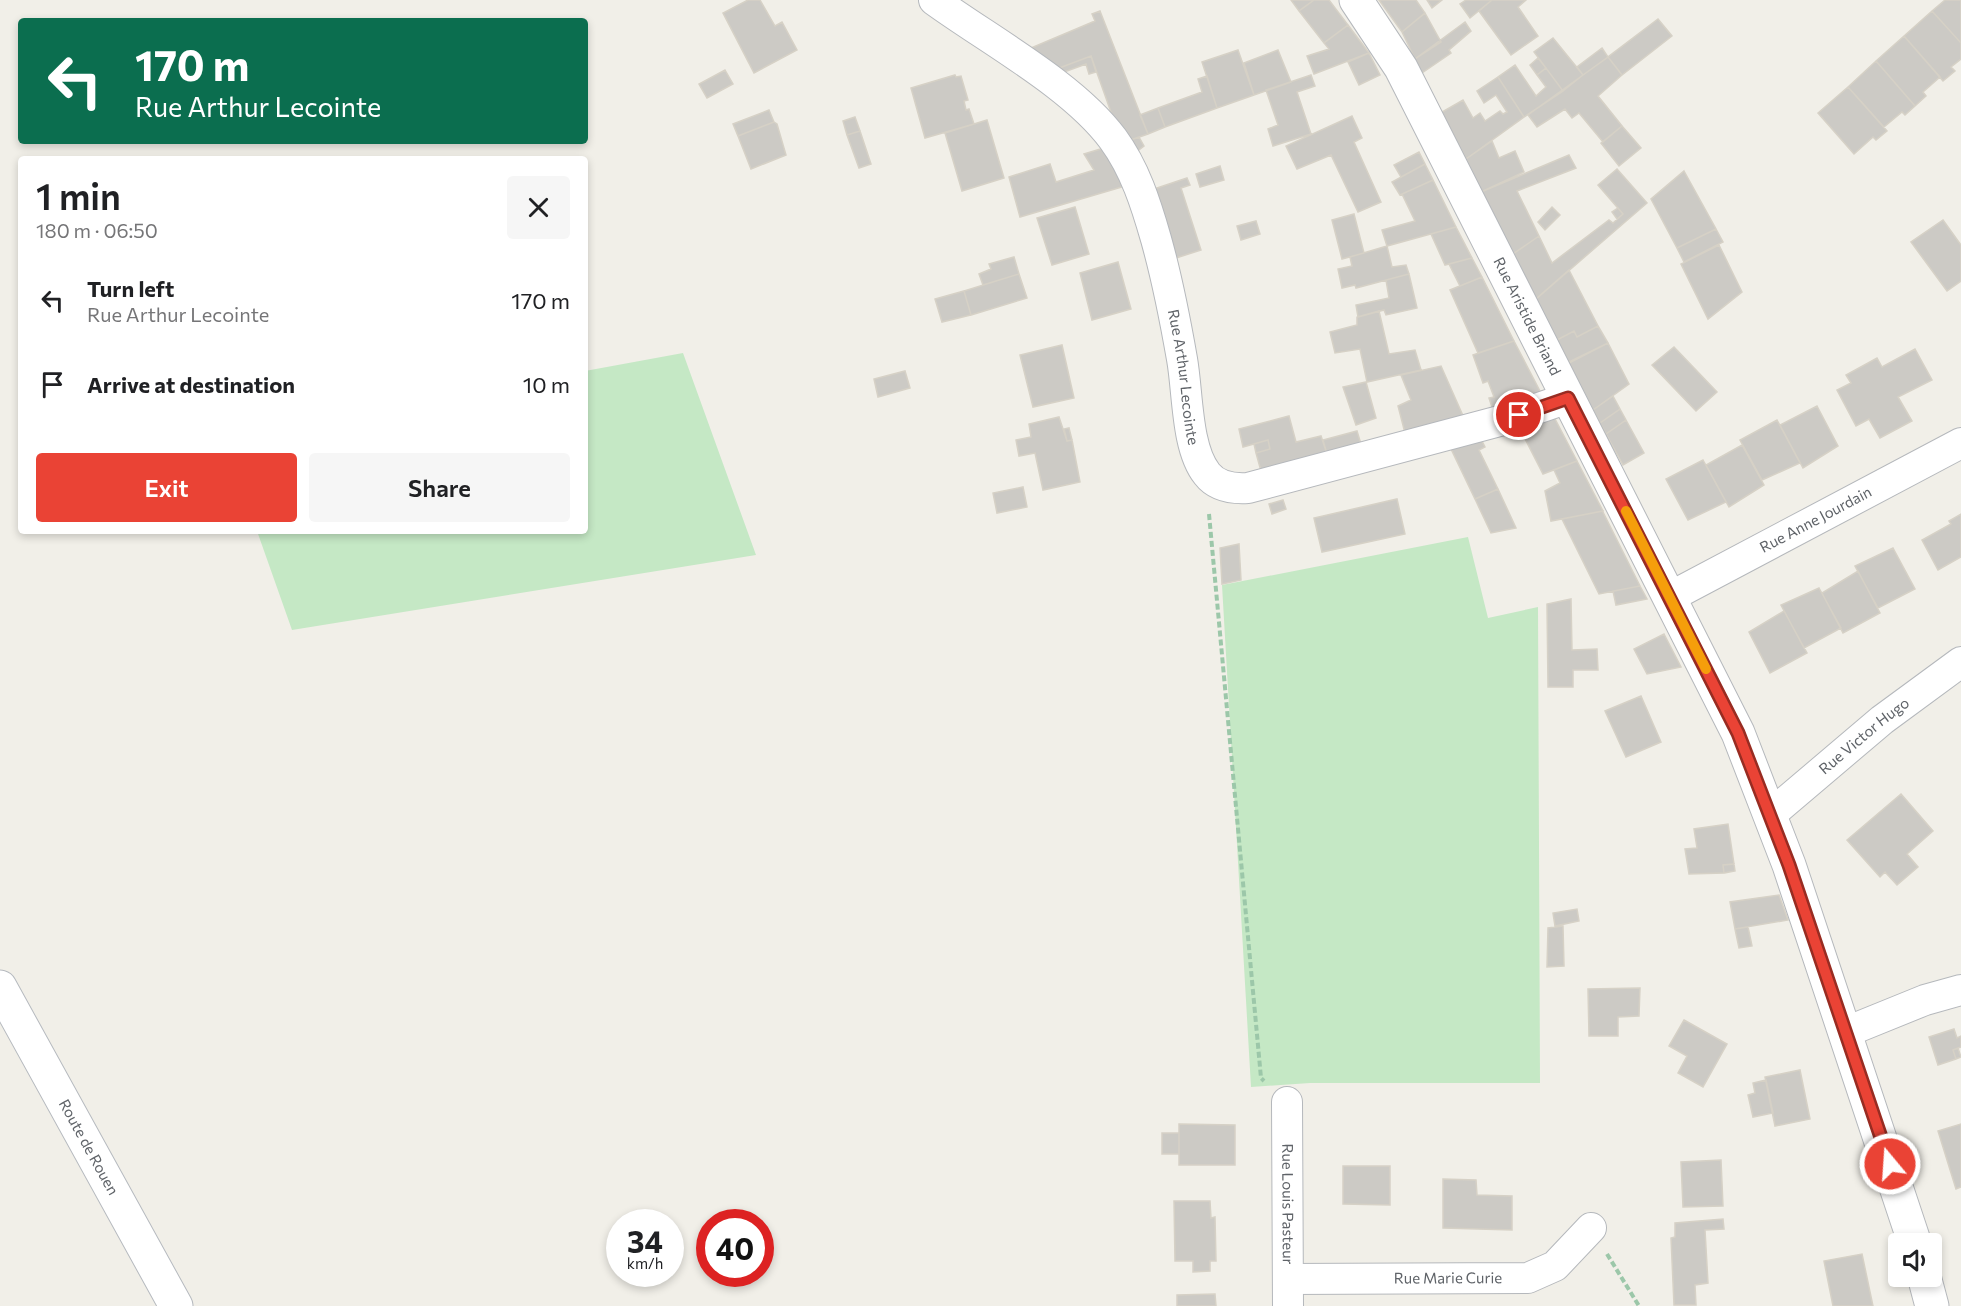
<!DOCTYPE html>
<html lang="en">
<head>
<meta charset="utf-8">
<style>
  :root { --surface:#fff; --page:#f6f6f6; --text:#202124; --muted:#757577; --accent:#ea4335 }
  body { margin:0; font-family:Commissioner,sans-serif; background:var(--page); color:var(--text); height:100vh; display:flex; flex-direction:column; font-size:22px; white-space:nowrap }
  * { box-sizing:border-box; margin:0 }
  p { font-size:20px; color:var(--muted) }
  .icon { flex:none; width:33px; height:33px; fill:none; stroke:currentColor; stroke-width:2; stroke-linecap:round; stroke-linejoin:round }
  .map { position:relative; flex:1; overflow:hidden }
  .side { position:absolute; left:18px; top:156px; width:570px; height:378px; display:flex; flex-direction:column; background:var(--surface); border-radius:6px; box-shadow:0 3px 9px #0003 }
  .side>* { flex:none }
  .guide { position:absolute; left:18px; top:18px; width:570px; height:126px; border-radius:6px; box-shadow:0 3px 9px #0003; background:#0b6e4f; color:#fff; overflow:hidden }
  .fabs { position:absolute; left:1888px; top:1233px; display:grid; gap:12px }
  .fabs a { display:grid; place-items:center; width:54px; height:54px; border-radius:6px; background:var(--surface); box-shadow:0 3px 9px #0003; font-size:30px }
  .speed { position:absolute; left:606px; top:1209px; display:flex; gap:12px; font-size:30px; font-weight:700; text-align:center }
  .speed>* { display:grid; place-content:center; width:78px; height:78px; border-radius:50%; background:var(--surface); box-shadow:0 3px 9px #0003; line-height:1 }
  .speed small { font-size:15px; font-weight:400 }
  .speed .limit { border:9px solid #d22; background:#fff; color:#111 }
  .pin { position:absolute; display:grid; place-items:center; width:51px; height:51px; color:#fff; margin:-26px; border:3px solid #fff; border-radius:50%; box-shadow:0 2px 6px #0007 }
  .me { position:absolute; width:66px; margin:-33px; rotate:342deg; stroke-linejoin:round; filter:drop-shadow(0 0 4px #0008) }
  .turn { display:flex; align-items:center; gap:21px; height:126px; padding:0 18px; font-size:27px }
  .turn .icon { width:78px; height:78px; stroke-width:2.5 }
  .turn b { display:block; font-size:42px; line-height:51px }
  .round { display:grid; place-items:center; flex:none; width:63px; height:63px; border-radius:6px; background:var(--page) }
  .head { display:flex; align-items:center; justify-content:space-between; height:102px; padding:0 18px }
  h1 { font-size:36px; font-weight:600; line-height:45px }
  .cta { display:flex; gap:12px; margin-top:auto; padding:12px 18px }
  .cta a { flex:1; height:69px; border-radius:6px; background:var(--accent); color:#fff; font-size:24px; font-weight:600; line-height:69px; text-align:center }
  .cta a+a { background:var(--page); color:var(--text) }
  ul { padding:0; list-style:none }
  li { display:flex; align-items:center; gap:18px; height:84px; padding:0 18px }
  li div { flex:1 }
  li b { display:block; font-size:22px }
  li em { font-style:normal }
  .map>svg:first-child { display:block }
</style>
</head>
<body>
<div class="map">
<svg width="1961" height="1306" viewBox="0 0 1961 1306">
  <rect width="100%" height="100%" fill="#f1efe8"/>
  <path fill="#c5e8c5" d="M683,353L756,555L292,630L257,531H585V371Z
    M1468,537L1488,618L1538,607L1540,1083H1310L1251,1087L1222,585Z"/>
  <path fill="#cccac5" stroke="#d6d1c6" stroke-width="1.5" d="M748,0H760L775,26L782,22L797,50L754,73L723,13Z
    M1291,0H1314L1299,11Z
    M1314,0H1329L1348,25L1324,43L1299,11Z
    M1379,0H1416L1425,13L1402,32Z
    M1427,0H1442L1432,8Z
    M1466,0H1492L1470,18L1460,4Z
    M1492,0H1526L1518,7L1538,36L1511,55L1479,11Z
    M1945,0H1961V43L1932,11Z
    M1100,11L1148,134L1122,143L1091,56L1054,70L1031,48L1095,21L1092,14Z
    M1932,11L1961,43V59L1951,67L1955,71L1943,81L1904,36Z
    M1425,13L1441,42L1415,59L1402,32Z
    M1658,19L1672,36L1622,75L1608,57Z
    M1465,22L1471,31L1449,50L1451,53L1422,73L1415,59Z
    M1348,25L1369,53L1314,74L1307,56L1329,49L1324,43Z
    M1904,36L1940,77L1923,92L1926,96L1915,106L1876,61Z
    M1553,38L1583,75L1563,91L1534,52Z
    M1602,48L1608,57L1583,75L1577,67Z
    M1238,50L1254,95L1217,108L1202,62Z
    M1278,50L1291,82L1254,95L1244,63Z
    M1369,53L1380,75L1359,85L1348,62Z
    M1091,56L1096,72L1089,74L1086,64L1059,74L1054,70Z
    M1608,57L1622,75L1598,96L1622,126L1603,142L1579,113L1572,118L1565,109L1537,127L1528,115Z
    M1538,58L1546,68L1537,75L1530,65Z
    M1876,61L1915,106L1905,115L1902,112L1884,127L1848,87Z
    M1515,65L1536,96L1546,87L1537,75L1546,68L1563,91L1524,117L1498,77Z
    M725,70L733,84L707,98L699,84Z
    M955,75L956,77L961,76L968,100L964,101L966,110L969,109L974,124L925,138L911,88Z
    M1311,75L1315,86L1297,92L1311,134L1273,146L1268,129L1278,125L1266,90Z
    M1207,76L1217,108L1165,127L1158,108L1202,92L1198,79Z
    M1498,77L1524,117L1466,159L1442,112L1463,100L1473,118L1480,113L1485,121L1500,111L1503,114L1507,112L1496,95L1484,103L1477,91Z
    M1848,87L1887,131L1876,140L1873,137L1854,154L1818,113Z
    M1158,108L1165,127L1148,134L1140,115Z
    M769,110L774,122L738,136L733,124Z
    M1352,116L1362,138L1354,142L1381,202L1358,212L1331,155L1297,169L1286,146Z
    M855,117L860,131L847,135L843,121Z
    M987,120L1004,178L962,191L945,133Z
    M774,122L777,124L786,155L751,169L738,136Z
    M1622,126L1641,148L1619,166L1601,143Z
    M860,131L871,164L859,168L847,135Z
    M1139,137L1144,146L1135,153L1128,141Z
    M1492,141L1499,158L1515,151L1524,172L1481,192L1466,159Z
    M1104,148L1125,186L1020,217L1009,177L1050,164L1056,182L1094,170L1084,154Z
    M1419,152L1425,164L1401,177L1394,165Z
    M1569,155L1576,168L1517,191L1539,236L1513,254L1481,192Z
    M1425,164L1433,180L1400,195L1392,182Z
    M1220,166L1224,180L1200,187L1196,174Z
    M1617,169L1647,203L1536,299L1513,254L1539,236L1552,263L1609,220L1613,223L1623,214L1598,185Z
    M1684,171L1716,229L1677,248L1651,199Z
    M1187,178L1190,185L1181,188L1201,250L1176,258L1154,189Z
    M1433,180L1456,227L1387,246L1382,230L1415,221L1402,194Z
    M1075,207L1089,254L1052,265L1037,218Z
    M1552,207L1560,215L1545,230L1538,222Z
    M1618,208L1623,214L1617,219L1612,212Z
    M1354,214L1364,253L1342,259L1332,220Z
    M1943,220L1961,245V281L1947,291L1911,242Z
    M1256,221L1260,234L1241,240L1237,226Z
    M1456,227L1472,258L1445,265L1431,234Z
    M1716,229L1723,242L1684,262L1677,248Z
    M1719,245L1742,292L1708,319L1681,264Z
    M1387,246L1392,267L1406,265L1409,274L1356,288L1355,285L1342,288L1338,269L1352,266L1350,257Z
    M1014,257L1019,274L983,285L979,274L991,269L989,264Z
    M1472,258L1482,277L1460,286L1449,264Z
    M1118,262L1131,309L1092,320L1080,273Z
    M1569,270L1598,326L1577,337L1574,331L1557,340L1536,299Z
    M1019,274L1027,298L971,315L964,291Z
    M1409,274L1417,308L1386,315L1384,310L1358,317L1356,305L1389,298L1386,280Z
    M1482,277L1514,341L1478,353L1450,290Z
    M964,291L971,315L942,322L935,299Z
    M1379,311L1389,354L1415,350L1421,370L1367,382L1360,349L1335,353L1330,332L1357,325V317Z
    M1598,326L1608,343L1569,362L1557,340L1574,331L1577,337Z
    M1514,341L1541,393L1493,410L1489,398L1494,397L1488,381L1483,383L1473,355Z
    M1608,343L1629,384L1593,410L1569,363Z
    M1062,345L1074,398L1033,407L1020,355Z
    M1674,347L1717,392L1696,411L1652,365Z
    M1915,349L1932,380L1898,397L1912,421L1880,438L1869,419L1856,426L1837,390L1851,383L1846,375L1877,358L1882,367Z
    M1441,366L1464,418L1405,433L1398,406L1411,400L1401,375Z
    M905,371L910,388L878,397L874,379Z
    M1366,382L1376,418L1356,425L1343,387Z
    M1613,396L1620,409L1600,423L1593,410Z
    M1817,406L1838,446L1803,468L1780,425Z
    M1620,409L1626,420L1606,434L1600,423Z
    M1553,415L1577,461L1543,474L1520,429Z
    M1289,416L1296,442L1321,436L1327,454L1261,471L1256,453L1270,449L1268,440L1243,447L1239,429Z
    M1059,417L1067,441L1072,440L1080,482L1043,490L1035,453L1019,456L1016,440L1031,437L1029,424Z
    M1626,420L1644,453L1623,465L1606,434Z
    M1777,420L1800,463L1762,480L1740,440Z
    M1069,428L1072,440L1067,441L1064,429Z
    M1357,431L1361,444L1327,454L1323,440Z
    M1268,440L1270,449L1256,453L1254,444Z
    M1482,441L1485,447L1479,450L1498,489L1475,499L1451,449Z
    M1742,445L1764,485L1729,507L1706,465Z
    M1703,460L1726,502L1688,520L1666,479Z
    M1577,461L1603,511L1551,521L1545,491L1560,483L1554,470Z
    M1023,487L1027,507L997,513L993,493Z
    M1498,489L1516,528L1491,533L1475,499Z
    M1397,499L1405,534L1322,552L1314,518Z
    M1283,500L1286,509L1272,514L1269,504Z
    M1603,511V512L1640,586L1599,594L1562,519Z
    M1961,514V557L1938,570L1922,540L1951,524L1949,521Z
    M1239,544L1241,580L1222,584L1220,548Z
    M1893,548L1915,589L1878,608L1855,566Z
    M1858,571L1880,613L1843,633L1822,593Z
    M1640,586L1647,599L1616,605L1613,591Z
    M1819,588L1841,628L1804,648L1781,605Z
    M1571,599L1572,650L1597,649L1598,670H1573V687H1548L1547,604Z
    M1784,611L1807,653L1770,673L1749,632Z
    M1664,634L1681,667L1647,674L1634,649Z
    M1641,696L1661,742L1626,757L1605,711Z
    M1901,794L1933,831L1907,854L1918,867L1897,885L1885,872L1880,877L1847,840Z
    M1728,824L1734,864L1723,865L1724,873L1689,874L1685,849L1697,848L1694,829Z
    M1734,864L1735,871L1724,873L1723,865Z
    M1779,895L1788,920L1735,929L1730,902Z
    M1577,909L1579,921L1555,926L1553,913Z
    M1563,926L1564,966L1547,967L1548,928Z
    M1748,927L1752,946L1739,948L1735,929Z
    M1640,988L1639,1016L1618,1017V1036H1589L1588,989Z
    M1684,1020L1727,1044L1703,1087L1678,1073L1687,1056L1669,1046Z
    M1954,1029L1957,1038L1961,1036V1047L1953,1050L1956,1059L1938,1065L1929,1037Z
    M1958,1048L1961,1057L1956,1059L1953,1050Z
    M1800,1070L1810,1119L1775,1126L1765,1077Z
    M1766,1080L1773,1113L1753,1117L1748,1095L1755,1093L1753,1083Z
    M1179,1124L1235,1125V1165H1179Z
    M1961,1124V1187L1956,1189L1938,1131Z
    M1162,1133H1179V1154H1162Z
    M1721,1160L1723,1206L1683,1207L1681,1162Z
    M1343,1166H1390V1205L1343,1204Z
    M1443,1179L1476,1180L1477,1195L1512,1196V1230L1443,1228Z
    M1174,1201H1210L1211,1218L1215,1217L1216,1261H1210V1271L1193,1272V1261H1175Z
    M1723,1219L1724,1229L1705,1230L1708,1283L1695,1285L1696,1305H1674L1671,1238L1675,1237V1223Z
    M1862,1254L1873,1306H1833L1824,1261Z
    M1215,1294L1216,1306H1177V1295Z"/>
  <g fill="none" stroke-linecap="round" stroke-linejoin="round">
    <defs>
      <g id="minor">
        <path id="s1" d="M934,0C989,40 1073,85 1113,139C1135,169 1146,204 1156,239C1167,278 1175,319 1182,359C1188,392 1186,448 1207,474C1217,487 1232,489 1248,488L1507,419L1568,398"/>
        <path id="s2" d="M1670,597L1961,443"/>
        <path id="s3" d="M1770,815L1882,720L1961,662"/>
        <path d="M1846,1032L1925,1000L1961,990"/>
        <path id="s4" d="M1287,1102L1288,1306"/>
        <path id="s5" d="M1288,1279L1528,1278L1555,1266L1591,1228"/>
      </g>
      <g id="tertiary">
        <path id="s6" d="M1356,0L1401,68L1738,733L1789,865L1915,1244"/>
        <path d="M1924,1276L1932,1306"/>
      </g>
      <g id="secondary">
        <path id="s7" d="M0,987L176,1306"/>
      </g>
    </defs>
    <use href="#minor" stroke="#b5b8bc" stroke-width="32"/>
    <use href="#tertiary" stroke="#b5b8bc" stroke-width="35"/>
    <use href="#secondary" stroke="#b6babf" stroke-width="35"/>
    <path stroke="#9cc7a9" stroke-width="4" stroke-dasharray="6 3" stroke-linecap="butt" d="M1209,514L1261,1078L1264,1081
      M1607,1254L1639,1306"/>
    <use href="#minor" stroke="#fff" stroke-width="30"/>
    <use href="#tertiary" stroke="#fff" stroke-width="33"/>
    <use href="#secondary" stroke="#fff" stroke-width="33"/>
  </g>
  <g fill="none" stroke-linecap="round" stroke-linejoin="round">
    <defs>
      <path id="route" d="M1519,415L1568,398L1738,733L1789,865L1890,1164"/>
    </defs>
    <use href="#route" stroke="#982c22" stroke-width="15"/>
    <use href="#route" stroke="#ea4335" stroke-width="10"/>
    <path stroke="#f59e0b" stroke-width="10" d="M1626,511L1706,669"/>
  </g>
  <g text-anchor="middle" stroke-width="4.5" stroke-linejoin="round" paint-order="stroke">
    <g font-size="15" fill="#5f6368" stroke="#fff">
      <text dy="5" stroke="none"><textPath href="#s6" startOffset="360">Rue Aristide Briand</textPath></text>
      <text dy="5" stroke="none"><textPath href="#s1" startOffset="478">Rue Arthur Lecointe</textPath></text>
      <text dy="5" stroke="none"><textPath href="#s2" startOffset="165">Rue Anne Jourdain</textPath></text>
      <text dy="5" stroke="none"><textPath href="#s3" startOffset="123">Rue Victor Hugo</textPath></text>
      <text dy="5" stroke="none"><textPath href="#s7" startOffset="183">Route de Rouen</textPath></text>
      <text dy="5" stroke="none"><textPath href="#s4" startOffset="102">Rue Louis Pasteur</textPath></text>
      <text dy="5" stroke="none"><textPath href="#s5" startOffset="160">Rue Marie Curie</textPath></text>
    </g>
  </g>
</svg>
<div class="fabs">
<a><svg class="icon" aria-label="sound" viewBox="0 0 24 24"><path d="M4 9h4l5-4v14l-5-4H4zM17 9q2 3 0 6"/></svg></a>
</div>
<div class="speed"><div>34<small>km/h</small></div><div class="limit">40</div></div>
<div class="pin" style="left:1519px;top:415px;background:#d93025"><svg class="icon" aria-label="arrive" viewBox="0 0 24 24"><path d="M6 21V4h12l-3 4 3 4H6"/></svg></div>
<svg class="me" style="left:1890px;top:1164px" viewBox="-20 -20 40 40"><circle r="17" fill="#ea4335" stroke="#fff" stroke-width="3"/><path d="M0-11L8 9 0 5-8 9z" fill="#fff"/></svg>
<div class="guide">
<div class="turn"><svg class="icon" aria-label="left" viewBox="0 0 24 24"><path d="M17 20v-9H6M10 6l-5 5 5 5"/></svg><div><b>170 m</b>Rue Arthur Lecointe</div></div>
</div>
<section class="side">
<div class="head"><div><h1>1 min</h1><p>180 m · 06:50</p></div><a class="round"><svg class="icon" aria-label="close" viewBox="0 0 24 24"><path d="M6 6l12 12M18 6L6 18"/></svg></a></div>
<ul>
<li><svg class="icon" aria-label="left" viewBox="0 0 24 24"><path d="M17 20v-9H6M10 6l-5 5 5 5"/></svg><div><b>Turn left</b><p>Rue Arthur Lecointe</p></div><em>170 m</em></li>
<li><svg class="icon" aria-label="arrive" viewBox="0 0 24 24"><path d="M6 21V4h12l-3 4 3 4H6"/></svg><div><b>Arrive at destination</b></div><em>10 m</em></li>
</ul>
<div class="cta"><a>Exit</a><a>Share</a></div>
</section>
</div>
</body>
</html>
